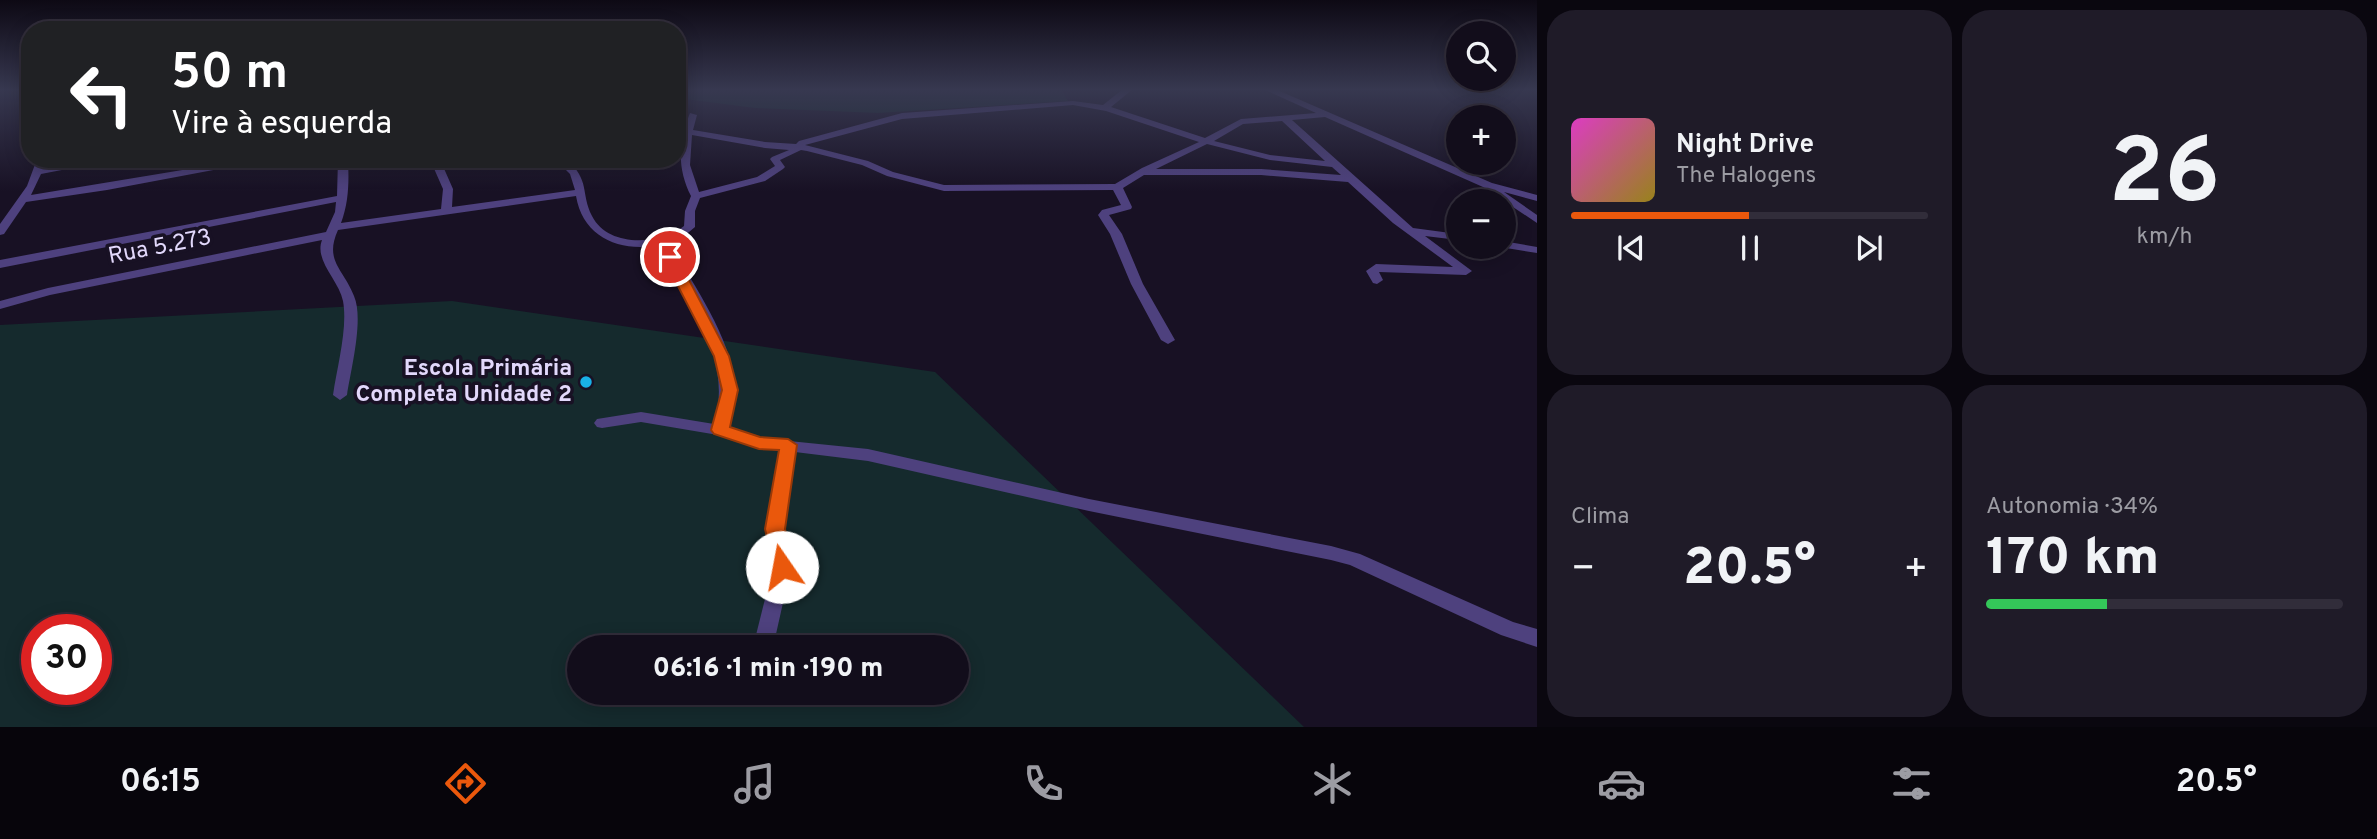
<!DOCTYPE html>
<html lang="pt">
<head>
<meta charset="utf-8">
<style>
  body { margin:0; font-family:Overpass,sans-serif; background:#1f1b28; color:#f1f3f6; height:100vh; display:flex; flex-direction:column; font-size:26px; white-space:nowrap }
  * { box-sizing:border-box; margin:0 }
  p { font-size:23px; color:#9c9ca3 }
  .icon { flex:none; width:38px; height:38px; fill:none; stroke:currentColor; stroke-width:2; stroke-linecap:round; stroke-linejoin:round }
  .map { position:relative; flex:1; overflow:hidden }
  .drawer { display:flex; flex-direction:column; gap:10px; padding:10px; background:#0a070f; width:840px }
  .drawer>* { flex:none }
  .hud { position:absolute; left:21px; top:21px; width:665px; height:147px; border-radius:28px; box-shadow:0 4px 18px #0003,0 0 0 2px #312d3a; background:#202124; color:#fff; overflow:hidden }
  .controls { position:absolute; left:1446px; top:21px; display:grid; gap:14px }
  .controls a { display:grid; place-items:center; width:70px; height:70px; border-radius:50%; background:#120d1b; box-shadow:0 4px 18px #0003,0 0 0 2px #312d3a; font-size:35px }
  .speed { position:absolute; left:21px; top:614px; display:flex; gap:14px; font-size:35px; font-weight:700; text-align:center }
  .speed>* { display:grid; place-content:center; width:91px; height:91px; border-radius:50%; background:#120d1b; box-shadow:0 4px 18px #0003,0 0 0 2px #312d3a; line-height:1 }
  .speed .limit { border:10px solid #d22; background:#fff; color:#111 }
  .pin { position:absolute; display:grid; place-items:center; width:60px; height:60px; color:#fff; margin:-30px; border:4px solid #fff; border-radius:50%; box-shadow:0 2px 7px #0007 }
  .me { position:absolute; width:77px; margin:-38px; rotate:348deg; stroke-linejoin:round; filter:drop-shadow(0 0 5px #0008) }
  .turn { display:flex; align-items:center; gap:24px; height:147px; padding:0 35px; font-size:32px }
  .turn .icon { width:91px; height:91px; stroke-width:2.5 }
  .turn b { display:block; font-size:49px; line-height:60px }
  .big { font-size:52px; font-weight:800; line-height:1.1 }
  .drawer .widget { flex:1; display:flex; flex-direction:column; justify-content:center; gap:10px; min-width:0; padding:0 24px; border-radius:28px; background:#1f1b28 }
  .drawer .dial { align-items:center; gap:0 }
  .dial b { font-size:91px; line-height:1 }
  .song { display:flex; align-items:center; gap:21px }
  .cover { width:84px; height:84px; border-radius:10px; background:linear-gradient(135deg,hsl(310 70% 55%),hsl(50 70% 35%)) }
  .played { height:7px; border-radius:4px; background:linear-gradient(90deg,#ea580c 50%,#312d3a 50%) }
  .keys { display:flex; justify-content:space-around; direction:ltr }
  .heat { display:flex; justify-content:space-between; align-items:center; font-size:38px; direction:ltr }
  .charge { height:10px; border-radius:5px; background:linear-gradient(90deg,#34c759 34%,#312d3a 0) }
  .drawer .tiles { flex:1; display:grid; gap:10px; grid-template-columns:repeat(2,1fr) }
  .trip { position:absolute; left:567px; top:635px; width:402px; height:70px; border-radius:35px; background:#120d1b; box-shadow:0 4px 18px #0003,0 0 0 2px #312d3a; font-weight:800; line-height:70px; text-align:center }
  .tab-bar { display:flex; height:112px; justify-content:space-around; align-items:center; background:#07050b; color:#9c9ca3 }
  .tab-bar .icon { width:49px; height:49px }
  .tab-bar .current { color:#ea580c }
  .tab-bar b { font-size:32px; color:#f1f3f6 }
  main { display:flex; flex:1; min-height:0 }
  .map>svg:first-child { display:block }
  .green { fill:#152a2d; fill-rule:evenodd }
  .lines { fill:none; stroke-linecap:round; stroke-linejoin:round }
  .street { fill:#4e417e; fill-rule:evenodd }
  .route { fill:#ea580c; stroke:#983908; stroke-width:2 }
  .poi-dot { fill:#19b0e6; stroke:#181124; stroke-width:2.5 }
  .labels { text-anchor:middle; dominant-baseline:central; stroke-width:7; stroke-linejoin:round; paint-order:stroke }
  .street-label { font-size:23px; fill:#e2d8fb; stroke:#181124 }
  .poi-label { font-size:23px; font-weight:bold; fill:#e2d8fb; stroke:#181124; text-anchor:end }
</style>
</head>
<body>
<main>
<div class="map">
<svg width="1537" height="727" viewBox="0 0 1537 727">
  <rect width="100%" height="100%" fill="#181124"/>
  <g class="green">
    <path d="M677,89H1061L1068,101L878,113L755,108L677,98Z"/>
    <path d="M452,301L935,372L1304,727H0V325ZM37,630H96V690H37ZM579,648H957V693H579Z"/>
  </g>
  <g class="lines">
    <g class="street">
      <path d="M1123,89H1133L1111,107L1205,138L1241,119L1316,113L1263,89H1275L1492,183L1537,195V201L1504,192L1537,215V223L1483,187L1325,117L1292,120L1413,228L1458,234V240L1425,236L1472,271L1466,275L1379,272L1383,280L1377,284L1373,283L1366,271L1376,264L1453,267L1393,223L1348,182L1261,175H1144L1123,188L1132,207L1131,209L1109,215L1122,234L1143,284L1175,340L1168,344L1161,340L1131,284L1110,234L1098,215L1102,210L1121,205L1113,190L944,191L887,176L862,165L807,151L801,150L780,160L785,167L783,169L765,181L700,198L695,211V227L683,237L670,243C695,289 743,352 734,407C733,413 730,421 728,427L760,438L868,449L1089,499L1331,546L1360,554L1513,622L1537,629V647L1501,635L1350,565L1331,560L1089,511L868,461L795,452L784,529L791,567L774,643L772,648H756L754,643L773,567L766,529L779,451L759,448L718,435L641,422L602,428L597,427L594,423L597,419L641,412L714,424C734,359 688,301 660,245C621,253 583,238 576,196L338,230C324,261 343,268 354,296C364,319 351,369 347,395L340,400L333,395C337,367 348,328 343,301C339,280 314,261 322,240L50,295L0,309V301L48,288L326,232L335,212L336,202L0,268V260L337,196L338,159H348C349,181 349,202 341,223L441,209L443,189L432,164L436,159H447L442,164L453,189L452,207L575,190L570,174L555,159H566C591,181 580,192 592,216C608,248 660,245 684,226L685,211L691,196C677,168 678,142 690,113L697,115L693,130L765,142L796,144L799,141L902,113L1073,101L1103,105ZM1073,105L1106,111L1199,142L1142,168L1115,184L944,185L893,172L868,161L805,145L902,119ZM1282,121L1325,161L1270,155L1214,141L1243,124ZM692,135L765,148L789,150L772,157L770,159L775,166L757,177L699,192L690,165ZM1207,144L1270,160L1332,167L1341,175L1261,169H1156Z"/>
      <path d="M37,159H47L44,168L95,159H119L41,174L31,195L249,159H272L107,190L26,202L4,234L0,235V224L27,186Z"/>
      <path d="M1503,241L1537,247V253L1500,247H1503Z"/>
    </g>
  </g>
  <linearGradient id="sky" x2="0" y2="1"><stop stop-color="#0d0914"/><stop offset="0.47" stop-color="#373850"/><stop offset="1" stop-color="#373850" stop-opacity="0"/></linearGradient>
  <rect width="1537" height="191" fill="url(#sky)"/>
  <path class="route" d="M670,253L677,257L729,356L738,390L730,427L760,437L788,439L797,445L785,529L793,567L790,573L782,576L775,573L765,529L779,450L759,449L714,434L711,430L722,390L714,356L663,257Z"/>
  <circle class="poi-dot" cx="586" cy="382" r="7"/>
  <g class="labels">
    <g class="street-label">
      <text transform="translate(160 248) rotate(-11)">Rua 5.273</text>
    </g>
    <g class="poi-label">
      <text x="572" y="369">Escola Primária<tspan x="572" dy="26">Completa Unidade 2</tspan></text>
    </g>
  </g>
</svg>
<div class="controls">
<a><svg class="icon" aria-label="search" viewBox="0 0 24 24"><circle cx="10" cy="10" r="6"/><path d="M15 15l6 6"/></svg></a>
<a>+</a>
<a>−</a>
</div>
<div class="speed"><div class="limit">30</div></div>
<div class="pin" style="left:670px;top:257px;background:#d93025"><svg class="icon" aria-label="arrive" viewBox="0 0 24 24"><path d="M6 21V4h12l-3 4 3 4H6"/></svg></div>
<svg class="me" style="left:782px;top:567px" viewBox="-20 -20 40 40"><circle r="19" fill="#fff"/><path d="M0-13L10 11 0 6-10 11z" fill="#ea580c"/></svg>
<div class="trip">06:16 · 1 min · 190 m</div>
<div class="hud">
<div class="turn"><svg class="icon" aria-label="left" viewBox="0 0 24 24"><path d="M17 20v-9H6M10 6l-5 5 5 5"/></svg><div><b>50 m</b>Vire à esquerda</div></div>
</div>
</div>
<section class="drawer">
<div class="tiles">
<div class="widget">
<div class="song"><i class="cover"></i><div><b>Night Drive</b><p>The Halogens</p></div></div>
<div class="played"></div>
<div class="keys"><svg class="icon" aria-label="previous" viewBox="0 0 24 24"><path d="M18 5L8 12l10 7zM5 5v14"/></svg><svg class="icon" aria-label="pause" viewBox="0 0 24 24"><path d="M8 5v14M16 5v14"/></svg><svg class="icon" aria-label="next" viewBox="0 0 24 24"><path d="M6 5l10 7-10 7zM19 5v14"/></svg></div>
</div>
<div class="widget dial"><b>26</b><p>km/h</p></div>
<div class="widget"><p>Clima</p>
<div class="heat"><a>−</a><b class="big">20.5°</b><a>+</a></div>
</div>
<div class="widget"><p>Autonomia · 34%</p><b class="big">170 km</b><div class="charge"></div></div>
</div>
</section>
</main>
<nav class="tab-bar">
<b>06:15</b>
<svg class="icon current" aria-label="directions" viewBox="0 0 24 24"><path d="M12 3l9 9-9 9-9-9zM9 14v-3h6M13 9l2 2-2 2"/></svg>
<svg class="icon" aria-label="music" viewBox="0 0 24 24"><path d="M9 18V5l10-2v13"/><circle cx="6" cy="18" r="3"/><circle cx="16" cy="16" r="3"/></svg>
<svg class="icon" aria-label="phone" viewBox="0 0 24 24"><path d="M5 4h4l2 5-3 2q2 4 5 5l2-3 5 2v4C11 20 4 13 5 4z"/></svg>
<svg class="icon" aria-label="climate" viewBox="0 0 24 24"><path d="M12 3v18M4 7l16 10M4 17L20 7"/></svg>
<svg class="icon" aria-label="car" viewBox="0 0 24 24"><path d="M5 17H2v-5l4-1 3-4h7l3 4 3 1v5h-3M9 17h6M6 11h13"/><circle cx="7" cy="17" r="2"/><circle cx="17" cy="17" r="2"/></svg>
<svg class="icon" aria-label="filters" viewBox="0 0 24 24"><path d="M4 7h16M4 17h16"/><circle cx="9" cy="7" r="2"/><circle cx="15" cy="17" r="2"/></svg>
<b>20.5°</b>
</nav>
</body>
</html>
